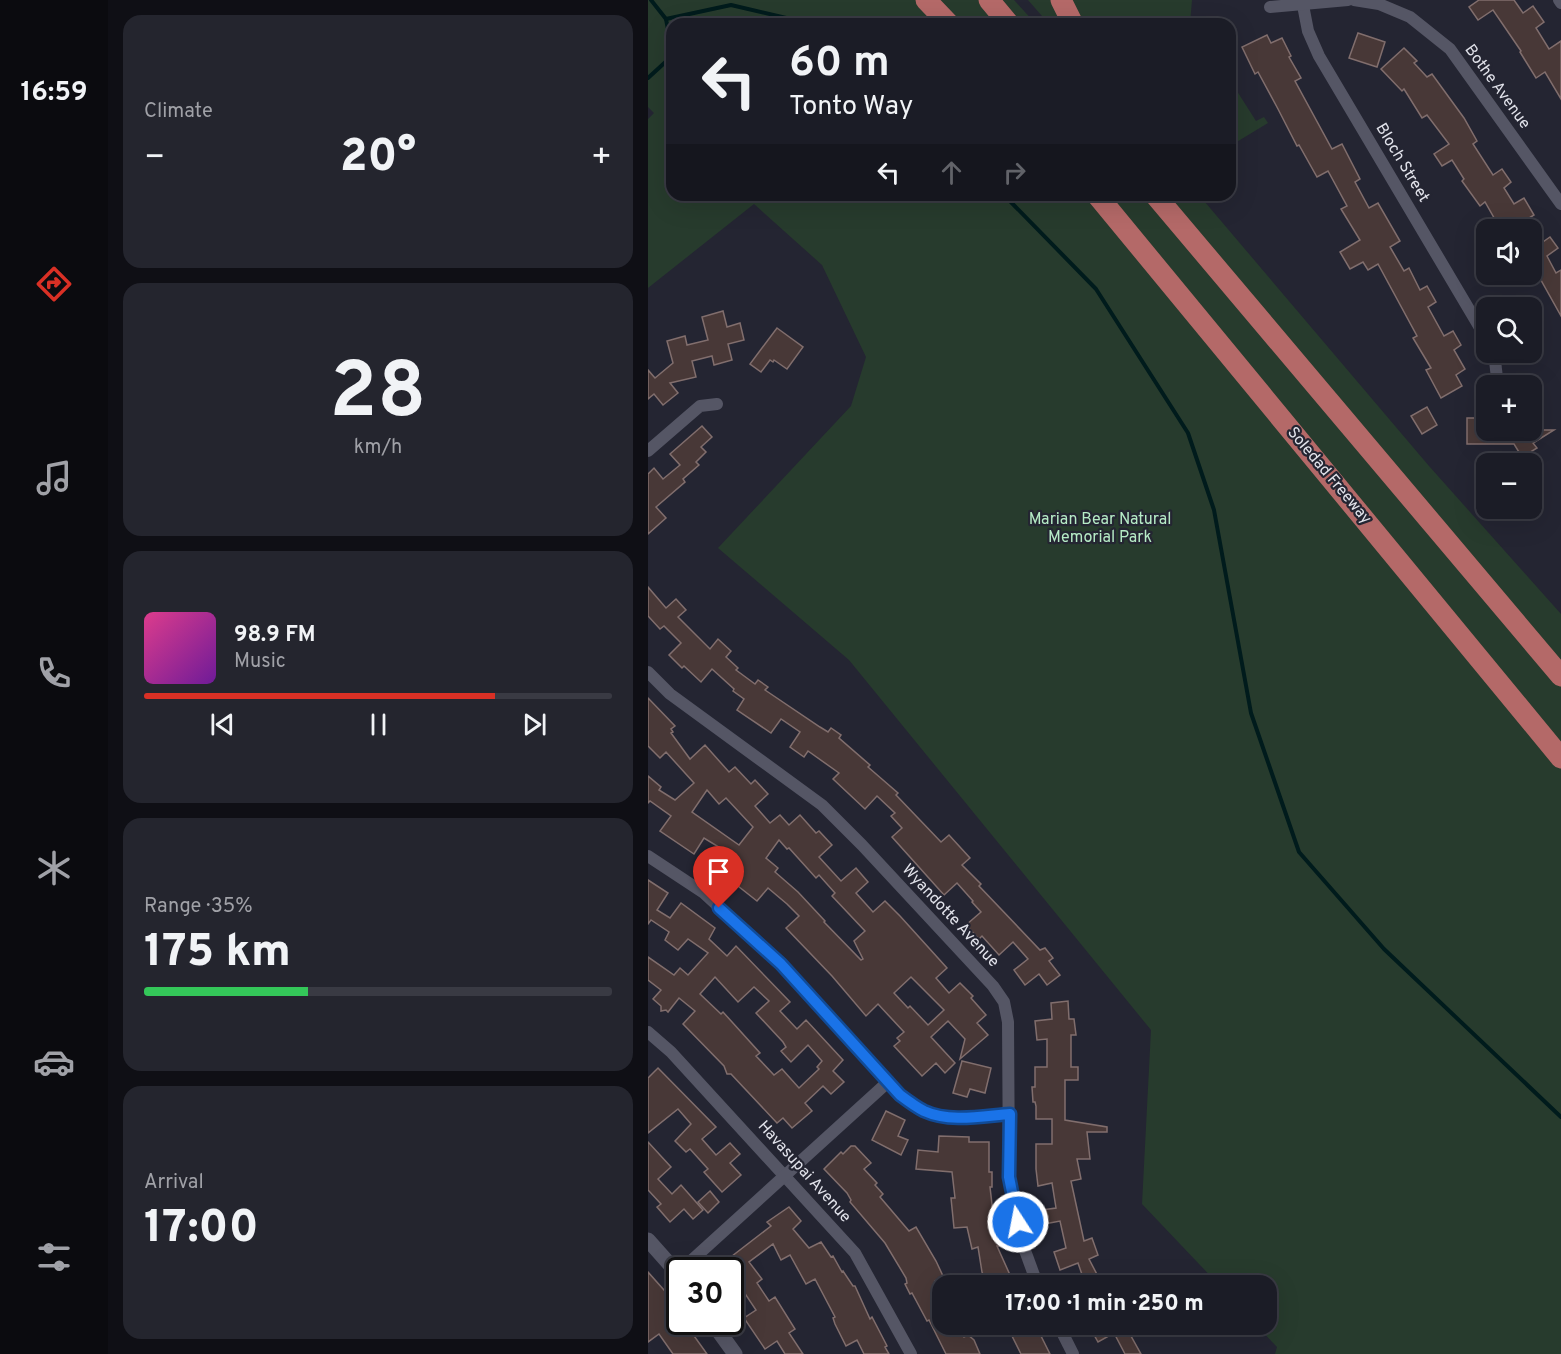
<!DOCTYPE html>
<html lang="en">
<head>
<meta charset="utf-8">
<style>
  body { margin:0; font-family:Overpass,sans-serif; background:#24252e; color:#f1f3f6; height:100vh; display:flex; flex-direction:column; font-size:22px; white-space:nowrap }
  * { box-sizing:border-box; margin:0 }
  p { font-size:20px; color:#a0a1a7 }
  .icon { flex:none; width:33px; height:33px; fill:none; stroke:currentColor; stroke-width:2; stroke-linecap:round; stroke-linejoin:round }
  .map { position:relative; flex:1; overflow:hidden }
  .drawer { display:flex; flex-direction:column; gap:15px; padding:15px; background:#0f0f15; width:540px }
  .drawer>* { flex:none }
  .top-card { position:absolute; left:18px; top:18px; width:570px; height:183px; border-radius:18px; box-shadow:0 6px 24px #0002,0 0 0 2px #393a43; background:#1b1c26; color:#f1f3f6; overflow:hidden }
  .fabs { position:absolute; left:828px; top:219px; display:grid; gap:12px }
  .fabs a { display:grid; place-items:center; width:66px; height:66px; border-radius:12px; background:#1b1c26; box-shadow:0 6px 24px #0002,0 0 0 2px #393a43; font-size:30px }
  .speed { position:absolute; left:18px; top:1257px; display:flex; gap:12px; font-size:30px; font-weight:700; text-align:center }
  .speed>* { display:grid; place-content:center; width:78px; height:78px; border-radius:50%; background:#1b1c26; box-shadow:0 6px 24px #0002,0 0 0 2px #393a43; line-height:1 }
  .speed .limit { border:3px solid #111; border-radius:9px; background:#fff; color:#111 }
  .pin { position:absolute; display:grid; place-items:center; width:51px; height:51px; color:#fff; margin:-62px -26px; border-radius:50% 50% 50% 0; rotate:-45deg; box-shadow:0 0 6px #0007 }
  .pin .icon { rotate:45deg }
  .me { position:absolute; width:66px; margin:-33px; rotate:349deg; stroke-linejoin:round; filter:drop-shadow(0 0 4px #0008) }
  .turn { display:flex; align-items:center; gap:21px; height:126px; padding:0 24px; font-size:27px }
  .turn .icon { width:78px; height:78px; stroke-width:2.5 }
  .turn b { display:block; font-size:42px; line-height:51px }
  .lanes { display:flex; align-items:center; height:57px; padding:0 24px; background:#0003; justify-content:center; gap:30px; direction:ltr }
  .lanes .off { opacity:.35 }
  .big { font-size:45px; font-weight:800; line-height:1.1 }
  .drawer .card { flex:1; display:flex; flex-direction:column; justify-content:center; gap:9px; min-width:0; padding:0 21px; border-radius:18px; background:#24252e }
  .drawer .dial { align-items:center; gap:0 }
  .dial b { font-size:78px; line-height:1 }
  .song { display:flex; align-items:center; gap:18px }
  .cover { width:72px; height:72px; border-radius:9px; background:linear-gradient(135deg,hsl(330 70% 55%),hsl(280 70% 35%)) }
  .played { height:6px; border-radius:3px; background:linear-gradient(90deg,#d93025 75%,#393a43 75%) }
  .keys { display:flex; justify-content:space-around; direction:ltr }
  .heat { display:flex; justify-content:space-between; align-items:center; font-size:33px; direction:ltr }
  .charge { height:9px; border-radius:4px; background:linear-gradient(90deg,#34c759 35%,#393a43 0) }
  .trip { position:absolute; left:284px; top:1275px; width:345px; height:60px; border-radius:18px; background:#1b1c26; box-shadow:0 6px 24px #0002,0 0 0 2px #393a43; font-weight:800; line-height:60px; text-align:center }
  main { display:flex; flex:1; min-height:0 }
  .tabs { display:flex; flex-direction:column; width:108px; justify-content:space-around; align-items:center; background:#0b0b0f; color:#a0a1a7 }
  .tabs .icon { width:42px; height:42px }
  .tabs .active { color:#d93025 }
  .tabs b { font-size:27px; color:#f1f3f6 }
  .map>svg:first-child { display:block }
  .green { fill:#273b2d }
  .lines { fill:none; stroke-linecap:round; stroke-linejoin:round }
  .stream { stroke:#001b1c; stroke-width:4 }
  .building { fill:#483837; stroke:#816e6d; stroke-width:1.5; fill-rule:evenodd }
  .minor { stroke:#555665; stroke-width:12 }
  .tertiary { stroke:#555665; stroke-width:15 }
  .motorway { stroke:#b46968; stroke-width:21 }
  .route-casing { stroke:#114b97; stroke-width:15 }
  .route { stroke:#1a73e8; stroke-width:10 }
  .labels { text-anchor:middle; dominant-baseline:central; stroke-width:4.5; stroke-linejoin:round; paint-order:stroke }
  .street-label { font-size:16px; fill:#e2e3eb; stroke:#242532 }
  .park-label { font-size:16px; fill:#b6ebc6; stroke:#242532 }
</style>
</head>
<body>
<main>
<nav class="tabs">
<b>16:59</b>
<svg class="icon active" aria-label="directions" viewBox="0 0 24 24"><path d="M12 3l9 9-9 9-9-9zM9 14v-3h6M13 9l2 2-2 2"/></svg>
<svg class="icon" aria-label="music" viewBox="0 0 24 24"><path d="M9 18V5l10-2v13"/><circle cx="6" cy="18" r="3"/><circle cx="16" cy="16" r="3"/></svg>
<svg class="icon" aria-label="phone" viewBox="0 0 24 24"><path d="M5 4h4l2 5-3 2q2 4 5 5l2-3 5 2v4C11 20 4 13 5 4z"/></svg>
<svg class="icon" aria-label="climate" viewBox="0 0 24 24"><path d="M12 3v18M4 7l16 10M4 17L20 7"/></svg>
<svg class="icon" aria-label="car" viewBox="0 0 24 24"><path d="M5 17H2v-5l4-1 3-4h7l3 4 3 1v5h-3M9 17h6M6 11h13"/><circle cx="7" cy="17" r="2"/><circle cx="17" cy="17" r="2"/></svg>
<svg class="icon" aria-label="filters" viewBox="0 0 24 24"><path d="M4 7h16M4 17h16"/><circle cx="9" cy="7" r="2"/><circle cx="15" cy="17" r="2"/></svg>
</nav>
<section class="drawer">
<div class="card"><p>Climate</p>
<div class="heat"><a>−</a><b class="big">20°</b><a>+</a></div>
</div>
<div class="card dial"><b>28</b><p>km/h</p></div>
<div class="card">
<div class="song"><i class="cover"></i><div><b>98.9 FM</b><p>Music</p></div></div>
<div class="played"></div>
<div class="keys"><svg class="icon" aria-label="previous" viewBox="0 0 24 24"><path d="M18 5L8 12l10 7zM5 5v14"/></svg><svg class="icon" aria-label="pause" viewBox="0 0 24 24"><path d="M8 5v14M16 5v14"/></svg><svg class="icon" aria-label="next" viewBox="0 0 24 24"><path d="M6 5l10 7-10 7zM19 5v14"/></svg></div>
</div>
<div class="card"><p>Range · 35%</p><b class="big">175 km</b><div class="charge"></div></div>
<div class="card"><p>Arrival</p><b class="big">17:00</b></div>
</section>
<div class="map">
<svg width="913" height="1354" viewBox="0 0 913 1354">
  <rect width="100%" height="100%" fill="#242532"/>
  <g class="green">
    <path d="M0,0H366L388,24H24V195H551L781,466L913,614V1354H627L629,1347L608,1325L618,1324V1286L571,1285L494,1204L503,1030L201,660L70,548L203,406L218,357L174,265L106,204L0,288V119L6,113L0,107Z"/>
    <path d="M380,0H544L542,24H401Z"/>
    <path d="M587,88L608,121L616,117L620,123L582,146V91Z"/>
  </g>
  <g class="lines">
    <g class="stream">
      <path d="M3,0L18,19L24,51"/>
      <path d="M18,19L83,5L164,24"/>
      <path d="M0,78L24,56"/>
      <path d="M356,195L448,289L540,433L566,510L603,713L651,852L736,949L913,1117"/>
    </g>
  </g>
  <g class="building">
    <path d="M831,0H866L875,13L885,6L896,22L888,28L901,49L913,41V99L897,72L888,78L872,52L873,51L845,10L830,20L821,7Z"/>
    <path d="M710,33L737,42L729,67L701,58Z"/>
    <path d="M619,35L623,43L634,38L643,56L641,57L653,78L647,81L684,149L694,144L712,179L707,182L721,208L730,203L752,241L742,247L756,271L761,268L772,290L779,286L788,302L780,307L796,336L805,331L813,345L806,350L817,369L808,375L814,386L793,398L778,370L783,368L765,338L769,336L730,264L720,270L715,262L702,269L692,252L712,240L693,209L699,206L680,171L669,177L651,145L649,146L630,109L610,72L607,74L594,47Z"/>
    <path d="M756,48L769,61L766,63L779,77L784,74L816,118L829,141L825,144L845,175L854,169L863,182L856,188L866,204L876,198L886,215L862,230H853L837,202L832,206L814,181L816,179L804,160L794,166L786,154L801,144L779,115L774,118L756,89L754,91L733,69Z"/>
    <path d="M884,231L892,244L902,237L910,248L899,256L908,273L913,270V316L884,264Z"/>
    <path d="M75,311L79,327L92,323L96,340L80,344L84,360L66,365L64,356L44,361L48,377L22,383L30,393L15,405L6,394L0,399V370L7,378L25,363L19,341L37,336L39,345L60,340L54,317Z"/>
    <path d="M129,328L155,347L139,369L126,360L125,362L122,360L113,372L102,364Z"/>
    <path d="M779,407L789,425L774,434L763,416Z"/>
    <path d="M884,415L893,430H906L885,443L889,448L874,457L866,444H819V418H838V430H884Z"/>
    <path d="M54,426L64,437L53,447L58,452L48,462L51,465L35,479L37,482L8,507L18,518L0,534V474L6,468L15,479L32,465L22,454Z"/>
    <path d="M0,587L18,608L28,599L38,610L30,617L62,649L70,639L83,651L78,657L90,668L88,670L107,684L110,680L120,687L117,690L172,727L180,732L183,728L193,735L191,738L222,765L220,767L250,793L248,795L293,842L301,835L322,858L314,865L333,884L331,886L392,950L397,948L405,958L401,961L412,975L399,985L391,974L377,985L366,970L380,959L365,942L351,955L334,936L331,939L318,925L333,912L324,902L325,901L309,883L296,895L244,837L254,828L243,816L247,813L229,796L217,809L185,779L191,773L160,751L156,757L142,747L152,732L133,719L123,733L89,710L96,699L85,691L86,689L64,669L53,682L36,666L34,668L21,655L33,643L16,626L12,629L0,616Z"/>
    <path d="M0,698L27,726L23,729L25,732L23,733L42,759L57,745L81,772L87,767L103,784L107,780L120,794L107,806L122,823L132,815L141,825L152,815L168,833L171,831L184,845L171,857L193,881L208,868L220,882L208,893L225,912L237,901L252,916L299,968L288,978L301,993L312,983L325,996L323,998L338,1015L329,1023L340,1035L312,1059L317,1039L300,1021L283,1037L307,1063L297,1073L288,1063L274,1076L246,1046L252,1041L249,1038L256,1032L230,1004L218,1016L184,976L138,928L151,916L139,904L120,888L109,901L62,864L74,849L56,838L46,854L12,831L23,816L2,801L0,803V776L13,787L11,790L27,800L46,783L18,752L12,758L0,746ZM59,790L71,804L78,798L105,827L91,845L44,812ZM131,840L139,849L141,848L168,878L171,875L187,893L184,896L217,931L206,941L215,959L213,960L176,922L177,921L150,892L127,872L130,868L118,858ZM263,977L296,1010L280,1025L262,1006L260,1008L246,993Z"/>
    <path d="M0,880L20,893L9,910L22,918L33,903L67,928L61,939L79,956L88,946L142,1002L132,1011L149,1029L158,1020L195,1060L185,1071L196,1082L183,1094L175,1086L157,1103L164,1111L144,1128L135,1118L129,1123L83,1074H79L76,1066L35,1024L47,1011L31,998L20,1012L18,1010L13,1011V1006L5,999L13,990L0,980V957L26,975L32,968L40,975L60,953L40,939L30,950L17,940L21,932L3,920L0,924ZM67,977L90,1002L106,987L121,1001L108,1013L135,1042L138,1047L133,1051L143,1062L160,1045L174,1061L169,1067L171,1069L151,1088L134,1069L126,1075L108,1056L112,1053L75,1012L73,1014L52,994Z"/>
    <path d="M420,1001L421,1019H426L428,1035H423V1067H430V1080H417V1120L459,1127V1132H439L442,1159H429L433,1179L423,1181L436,1241L444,1238L450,1255L441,1259L455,1286H438L430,1263L412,1270L406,1252L418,1248L412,1221L396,1224L394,1210L408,1208L404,1183L390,1186L388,1169V1144H404V1119H388V1106L387,1102H385L384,1087H387V1067H399V1039L389,1040L387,1021L404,1019L403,1003Z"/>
    <path d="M314,1061L343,1068L337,1093L322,1089L319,1097L305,1093Z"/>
    <path d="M10,1068L68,1127L54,1139L68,1155L82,1143L92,1154L82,1163L93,1175L74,1192L56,1172L60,1169L42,1149L38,1152L27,1141L43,1124L30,1109L0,1133V1078Z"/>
    <path d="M238,1111L257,1120L250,1136L260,1140L253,1155L224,1140Z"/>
    <path d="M291,1136L321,1137V1142H341V1172H344V1187H342L347,1230L352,1246H349L367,1286H340L334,1272L330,1247L324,1249L319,1227L306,1228L303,1198H307L304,1172L268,1169L270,1150L290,1152Z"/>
    <path d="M0,1142L23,1167L10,1179L24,1194L33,1185L55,1210L45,1219L36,1209L22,1222L9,1207L13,1204L0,1190Z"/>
    <path d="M203,1146H207L223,1163L216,1169L229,1183L227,1185L235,1194L232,1197L261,1231L268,1227L288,1261L295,1276L287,1281L294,1295V1331L310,1324L316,1337L320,1335L326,1340L332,1354H298L281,1320L279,1321L264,1293L262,1294L257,1284L259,1283L258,1278L237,1243L202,1202L203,1200L199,1193L176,1169L193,1152L195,1154Z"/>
    <path d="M62,1191L71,1202L60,1213L50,1202Z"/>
    <path d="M141,1207L153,1221L145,1229L161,1248L173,1242L183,1257L185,1256L194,1272L195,1271L205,1286H207L222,1319L224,1317L237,1342L239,1346L237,1347L241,1354H216L209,1340L198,1346L187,1324L185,1318L187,1317L167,1279L158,1284L142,1255L133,1260L125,1244L101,1262L114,1279L109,1283L121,1301L127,1297L147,1329L141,1333L155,1354H137L129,1341L117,1349L96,1318L108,1310L96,1292L82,1302V1270H66L123,1226L119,1222Z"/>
    <path d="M0,1272L32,1308V1322H40L46,1331L44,1333L59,1354H25L11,1334L0,1342Z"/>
    <path d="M380,1324H387L402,1354H373L363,1334Z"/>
    <path d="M440,1324H483L478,1327L493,1354H477L466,1333L450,1342Z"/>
  </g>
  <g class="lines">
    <g class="minor">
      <path d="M654,0L660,31L671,56L838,338"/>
      <path d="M706,0L731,4L762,17L802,49L913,204"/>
      <path d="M911,0L913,3"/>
      <path d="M622,7L700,0"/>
      <path d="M846,352L849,378"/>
      <path d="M0,451L52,406L69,404"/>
      <path d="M0,672L22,694L174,805L214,845L345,986L356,1002L360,1022L361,1177L375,1245L390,1286"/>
      <path d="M0,856L56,893L133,964L253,1095C260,1101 268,1107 277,1111C302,1123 335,1116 362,1114"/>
      <path d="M0,1032L23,1052L207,1253L263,1354"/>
      <path d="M33,1270L241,1081"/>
      <path d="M410,1324L425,1354"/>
    </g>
    <g class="tertiary">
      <path d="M0,1240L32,1276"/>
      <path d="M64,1322L87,1354"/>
    </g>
    <g class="motorway">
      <path d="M278,0L301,24"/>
      <path d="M341,0L361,24"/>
      <path d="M413,0L425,24"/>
      <path d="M449,195L913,758"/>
      <path d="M507,195L913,676"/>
    </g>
  </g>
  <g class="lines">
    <defs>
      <path id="route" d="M71,908L133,964L252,1095C260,1101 268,1107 276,1111C302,1123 335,1116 362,1114L361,1177L370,1222"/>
    </defs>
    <use href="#route" class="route-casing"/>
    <use href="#route" class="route"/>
  </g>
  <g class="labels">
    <g class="street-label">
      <text transform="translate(849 87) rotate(54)">Bothe Avenue</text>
      <text transform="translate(754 163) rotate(59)">Bloch Street</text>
      <text transform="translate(681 476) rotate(50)">Soledad Freeway</text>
      <text transform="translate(302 916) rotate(47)">Wyandotte Avenue</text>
      <text transform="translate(156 1172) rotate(48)">Havasupai Avenue</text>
    </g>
    <g class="park-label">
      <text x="452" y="520">Marian Bear Natural<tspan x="452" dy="18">Memorial Park</tspan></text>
    </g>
  </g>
</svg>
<div class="fabs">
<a><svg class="icon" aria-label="sound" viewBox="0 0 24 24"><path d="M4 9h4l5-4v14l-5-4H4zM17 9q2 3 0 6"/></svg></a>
<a><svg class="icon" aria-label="search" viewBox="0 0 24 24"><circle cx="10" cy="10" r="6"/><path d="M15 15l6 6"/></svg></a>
<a>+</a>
<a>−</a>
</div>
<div class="speed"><div class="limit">30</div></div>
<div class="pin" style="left:71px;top:908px;background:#d93025"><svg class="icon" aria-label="arrive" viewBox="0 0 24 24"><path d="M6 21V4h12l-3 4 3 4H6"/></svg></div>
<svg class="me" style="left:370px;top:1222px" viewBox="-20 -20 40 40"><circle r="17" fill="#1a73e8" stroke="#fff" stroke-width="3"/><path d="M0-11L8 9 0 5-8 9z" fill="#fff"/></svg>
<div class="trip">17:00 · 1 min · 250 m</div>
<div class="top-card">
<div class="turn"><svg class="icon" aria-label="left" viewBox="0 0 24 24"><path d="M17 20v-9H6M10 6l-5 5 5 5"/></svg><div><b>60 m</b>Tonto Way</div></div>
<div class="lanes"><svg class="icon" aria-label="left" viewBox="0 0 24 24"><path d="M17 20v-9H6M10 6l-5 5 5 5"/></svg><svg class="icon off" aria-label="ahead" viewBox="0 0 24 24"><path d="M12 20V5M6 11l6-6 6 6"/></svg><svg class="icon off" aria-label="right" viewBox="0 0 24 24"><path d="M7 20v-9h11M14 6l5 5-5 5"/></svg></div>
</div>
</div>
</main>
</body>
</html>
